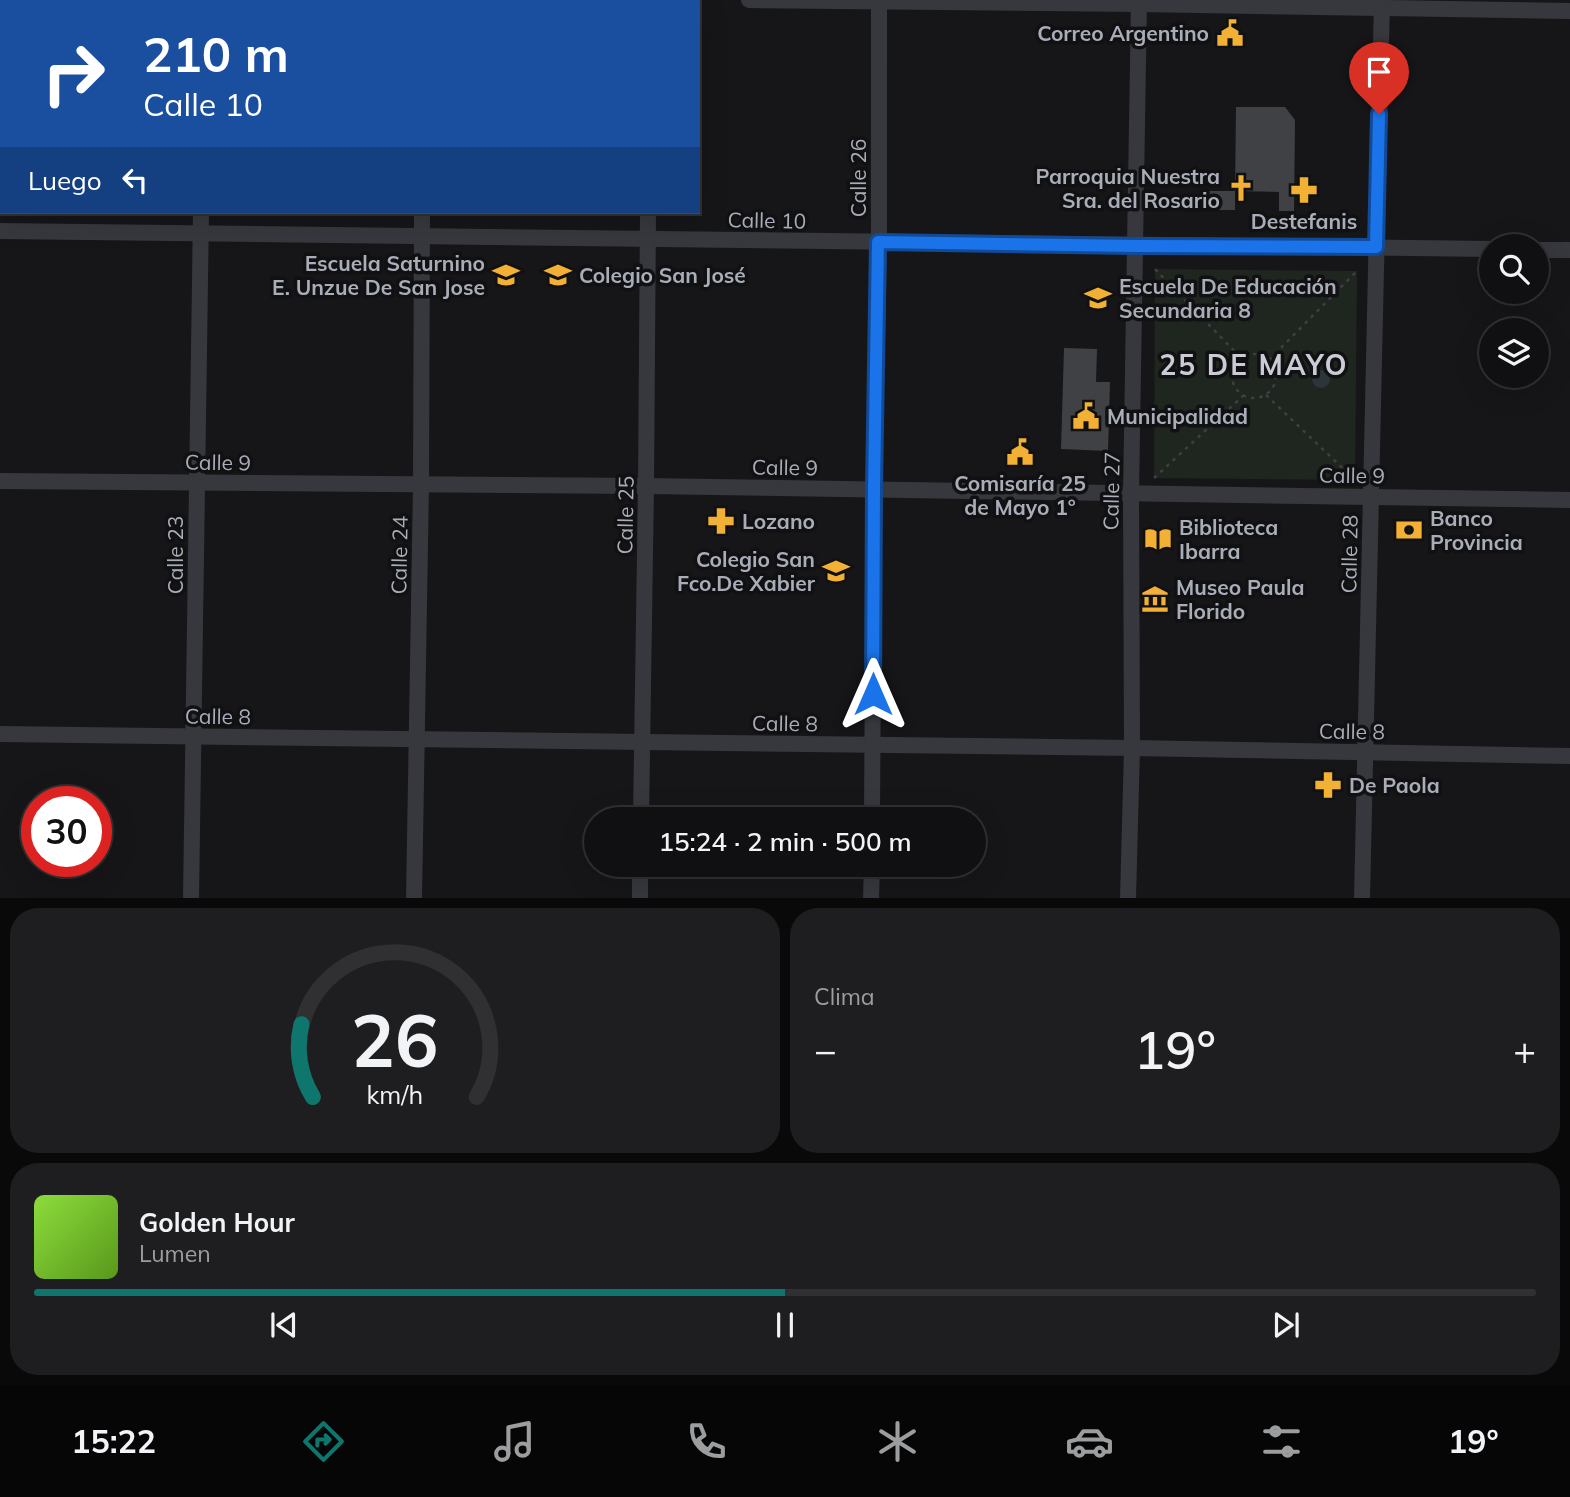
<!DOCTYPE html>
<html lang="es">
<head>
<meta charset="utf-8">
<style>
  body { margin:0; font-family:Mulish,sans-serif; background:#1e1e20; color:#f1f3f6; height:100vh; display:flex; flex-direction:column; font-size:26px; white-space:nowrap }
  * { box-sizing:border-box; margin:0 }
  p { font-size:23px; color:#9c9d9f }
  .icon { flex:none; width:38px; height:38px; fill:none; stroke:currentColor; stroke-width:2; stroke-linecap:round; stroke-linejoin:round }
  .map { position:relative; height:898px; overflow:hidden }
  .panel { display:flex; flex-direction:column; gap:10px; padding:10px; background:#09090a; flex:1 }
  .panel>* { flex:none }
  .banner { position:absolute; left:0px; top:0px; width:700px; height:214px; box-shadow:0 7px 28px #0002,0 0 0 2px #303032; background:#1a4fa0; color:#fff; overflow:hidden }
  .fabs { position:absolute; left:1479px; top:234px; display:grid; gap:14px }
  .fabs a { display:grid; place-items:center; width:70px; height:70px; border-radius:50%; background:#101012; box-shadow:0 7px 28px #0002,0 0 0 2px #303032; font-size:35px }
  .speed { position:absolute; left:21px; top:786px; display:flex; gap:14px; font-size:35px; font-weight:700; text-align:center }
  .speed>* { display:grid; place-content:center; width:91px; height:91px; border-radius:50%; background:#101012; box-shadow:0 7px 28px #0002,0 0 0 2px #303032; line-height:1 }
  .speed .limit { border:10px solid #d22; background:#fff; color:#111 }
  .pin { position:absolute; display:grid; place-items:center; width:60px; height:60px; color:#fff; margin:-72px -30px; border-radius:50% 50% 50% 0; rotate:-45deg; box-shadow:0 0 7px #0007 }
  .pin .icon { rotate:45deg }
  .me { position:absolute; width:77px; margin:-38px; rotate:0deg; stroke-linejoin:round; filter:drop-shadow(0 0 5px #0008) }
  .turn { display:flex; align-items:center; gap:24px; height:147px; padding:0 28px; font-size:32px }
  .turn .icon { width:91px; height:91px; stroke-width:2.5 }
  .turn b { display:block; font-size:49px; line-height:60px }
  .then { display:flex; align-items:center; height:66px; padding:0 28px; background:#0003; gap:14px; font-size:26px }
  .big { font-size:52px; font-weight:600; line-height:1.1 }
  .panel .widget { flex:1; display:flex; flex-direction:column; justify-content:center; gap:10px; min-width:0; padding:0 24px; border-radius:28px; background:#1e1e20 }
  .panel .dial { align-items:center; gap:0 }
  .dial svg { height:182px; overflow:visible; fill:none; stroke:#303032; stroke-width:7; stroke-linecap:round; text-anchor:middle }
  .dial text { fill:#f1f3f6; stroke:none }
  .song { display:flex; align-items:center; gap:21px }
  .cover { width:84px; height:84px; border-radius:10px; background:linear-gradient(135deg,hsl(90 70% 55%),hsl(90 70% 35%)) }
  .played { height:7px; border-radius:4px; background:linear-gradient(90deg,#0f766e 50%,#303032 50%) }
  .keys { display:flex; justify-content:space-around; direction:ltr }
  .heat { display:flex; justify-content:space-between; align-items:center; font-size:38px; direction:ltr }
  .panel .tiles { flex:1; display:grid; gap:10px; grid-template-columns:1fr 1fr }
  .widget:last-child { grid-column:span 2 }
  .trip { position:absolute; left:584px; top:807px; width:402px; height:70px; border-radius:35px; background:#101012; box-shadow:0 7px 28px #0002,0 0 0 2px #303032; font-weight:600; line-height:70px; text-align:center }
  .menu { display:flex; height:112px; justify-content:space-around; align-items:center; background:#060607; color:#9c9d9f }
  .menu .icon { width:49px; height:49px }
  .menu .on { color:#0f766e }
  .menu b { font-size:32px; color:#f1f3f6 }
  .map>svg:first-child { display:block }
  .green { fill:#1e261f }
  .water { fill:#2c353c }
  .building { fill:#404145 }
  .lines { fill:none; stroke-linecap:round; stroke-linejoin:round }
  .path { stroke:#3d3f44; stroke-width:2.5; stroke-dasharray:3.5 5; stroke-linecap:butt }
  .minor { stroke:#37383d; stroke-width:16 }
  .route-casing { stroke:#114b97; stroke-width:18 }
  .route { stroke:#1a73e8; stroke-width:12 }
  .labels { text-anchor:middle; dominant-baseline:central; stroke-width:7; stroke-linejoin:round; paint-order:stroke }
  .poi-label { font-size:21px; font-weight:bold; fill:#a8adb8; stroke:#111113; text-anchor:start }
  .street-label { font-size:21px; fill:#a8adb8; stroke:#111113 }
  .district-label { font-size:28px; font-weight:bold; letter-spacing:2px; fill:#c9ccd4; stroke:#111113 }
</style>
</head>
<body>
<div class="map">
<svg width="1570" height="899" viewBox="0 0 1570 899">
  <rect width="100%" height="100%" fill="#161618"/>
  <path class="green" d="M1155,269L1357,271L1355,480L1154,478Z"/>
  <circle class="water" cx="1321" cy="379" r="9"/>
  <g class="building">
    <path d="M1236,107H1285L1295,120L1294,211H1279V192L1235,191V210H1200V191H1235Z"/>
    <path d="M1064,348L1097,349L1096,382H1110L1108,451L1061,449Z"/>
  </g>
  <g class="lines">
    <g class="path">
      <path d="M1155,269L1241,358"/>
      <circle cx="1254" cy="376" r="22"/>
      <path d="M1269,360L1357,271"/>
      <path d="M1266,395L1355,480"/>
      <path d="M1154,478L1244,395"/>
    </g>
    <g class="minor">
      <path d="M749,0L1139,4L1570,11"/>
      <path d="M204,2V0"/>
      <path d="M425,2V0"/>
      <path d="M651,2V0"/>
      <path d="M0,231L1491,249"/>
      <path d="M1536,250H1570"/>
      <path d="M0,481L646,486L1570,500"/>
      <path d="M0,734L1132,748L1570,756"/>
      <path d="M641,819L646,486L648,212"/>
      <path d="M872,819L874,489L879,242V0"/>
      <path d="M191,899L201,212"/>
      <path d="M414,899L421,485L422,212"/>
      <path d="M640,899V864"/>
      <path d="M871,899L872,864"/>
      <path d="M1128,899L1132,748L1131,494L1139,0"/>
      <path d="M1362,899L1382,0"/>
    </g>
  </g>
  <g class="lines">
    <defs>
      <path id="route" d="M873,694L874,489L878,242L1136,246L1376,247L1379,114"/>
    </defs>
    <use href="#route" class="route-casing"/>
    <use href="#route" class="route"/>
  </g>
  <defs>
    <symbol id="civic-bare" viewBox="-9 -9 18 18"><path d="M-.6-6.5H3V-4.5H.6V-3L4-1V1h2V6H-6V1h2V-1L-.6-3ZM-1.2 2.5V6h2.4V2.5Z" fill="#f2b134" stroke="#111113" stroke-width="2.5" paint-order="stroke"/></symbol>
    <symbol id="church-bare" viewBox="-9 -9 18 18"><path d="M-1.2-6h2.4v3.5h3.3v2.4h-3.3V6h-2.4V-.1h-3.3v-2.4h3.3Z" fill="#f2b134" stroke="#111113" stroke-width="2.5" paint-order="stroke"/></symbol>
    <symbol id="pharmacy-bare" viewBox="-9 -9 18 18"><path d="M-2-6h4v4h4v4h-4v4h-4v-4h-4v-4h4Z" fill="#f2b134" stroke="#111113" stroke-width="2.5" paint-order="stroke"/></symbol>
    <symbol id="school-bare" viewBox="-9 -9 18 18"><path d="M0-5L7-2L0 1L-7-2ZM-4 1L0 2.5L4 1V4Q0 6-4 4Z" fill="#f2b134" stroke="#111113" stroke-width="2.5" paint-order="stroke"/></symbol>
    <symbol id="bank-bare" viewBox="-9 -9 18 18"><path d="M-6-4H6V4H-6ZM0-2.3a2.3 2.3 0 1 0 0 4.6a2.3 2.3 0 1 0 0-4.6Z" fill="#f2b134" stroke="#111113" stroke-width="2.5" paint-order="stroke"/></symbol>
    <symbol id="library-bare" viewBox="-9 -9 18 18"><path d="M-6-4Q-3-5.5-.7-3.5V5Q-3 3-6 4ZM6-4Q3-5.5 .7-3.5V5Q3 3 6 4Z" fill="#f2b134" stroke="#111113" stroke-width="2.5" paint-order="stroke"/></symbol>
    <symbol id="museum-bare" viewBox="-9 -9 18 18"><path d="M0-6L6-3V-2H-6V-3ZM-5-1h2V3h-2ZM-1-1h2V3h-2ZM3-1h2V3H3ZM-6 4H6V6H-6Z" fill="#f2b134" stroke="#111113" stroke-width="2.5" paint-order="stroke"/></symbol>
  </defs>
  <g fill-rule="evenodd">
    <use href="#civic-bare" x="1211" y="14" width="38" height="38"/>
    <use href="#church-bare" x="1222" y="169" width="38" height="38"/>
    <use href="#pharmacy-bare" x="1285" y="171" width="38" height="38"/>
    <use href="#school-bare" x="487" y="256" width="38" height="38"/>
    <use href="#school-bare" x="539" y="256" width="38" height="38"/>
    <use href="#school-bare" x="1079" y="279" width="38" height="38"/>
    <use href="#civic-bare" x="1067" y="397" width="38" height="38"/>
    <use href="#civic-bare" x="1001" y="433" width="38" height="38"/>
    <use href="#pharmacy-bare" x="702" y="502" width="38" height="38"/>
    <use href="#bank-bare" x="1390" y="511" width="38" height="38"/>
    <use href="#library-bare" x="1139" y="520" width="38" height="38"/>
    <use href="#school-bare" x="817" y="552" width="38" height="38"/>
    <use href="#museum-bare" x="1136" y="580" width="38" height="38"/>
    <use href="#pharmacy-bare" x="1309" y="766" width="38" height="38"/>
  </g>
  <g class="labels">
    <g class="poi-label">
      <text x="1209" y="33" text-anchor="end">Correo Argentino</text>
      <text x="1220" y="176" text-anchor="end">Parroquia Nuestra<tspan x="1220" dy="24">Sra. del Rosario</tspan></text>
      <text x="1304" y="221" text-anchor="middle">Destefanis</text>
      <text x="485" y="263" text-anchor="end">Escuela Saturnino<tspan x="485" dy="24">E. Unzue De San Jose</tspan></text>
      <text x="579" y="275">Colegio San José</text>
      <text x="1119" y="286">Escuela De Educación<tspan x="1119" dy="24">Secundaria 8</tspan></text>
      <text x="1107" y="416">Municipalidad</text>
      <text x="1020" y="483" text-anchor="middle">Comisaría 25<tspan x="1020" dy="24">de Mayo 1°</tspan></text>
      <text x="1430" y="518">Banco<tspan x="1430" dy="24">Provincia</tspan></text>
      <text x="742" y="521">Lozano</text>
      <text x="1179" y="527">Biblioteca<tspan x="1179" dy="24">Ibarra</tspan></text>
      <text x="815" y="559" text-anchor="end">Colegio San<tspan x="815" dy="24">Fco.De Xabier</tspan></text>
      <text x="1176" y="587">Museo Paula<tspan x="1176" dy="24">Florido</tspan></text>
      <text x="1349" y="785">De Paola</text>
    </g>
    <g class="street-label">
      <text transform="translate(858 178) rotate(-90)">Calle 26</text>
      <text transform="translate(767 220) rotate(1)">Calle 10</text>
      <text transform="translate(218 462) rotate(1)">Calle 9</text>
      <text transform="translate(785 467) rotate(1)">Calle 9</text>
      <text transform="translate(1352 475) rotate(1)">Calle 9</text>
      <text transform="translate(1111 491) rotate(-89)">Calle 27</text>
      <text transform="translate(625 515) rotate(-89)">Calle 25</text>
      <text transform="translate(1349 554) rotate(-89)">Calle 28</text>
      <text transform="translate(175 555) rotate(-90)">Calle 23</text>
      <text transform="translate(399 555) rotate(-89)">Calle 24</text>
      <text transform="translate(218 716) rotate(1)">Calle 8</text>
      <text transform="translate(785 723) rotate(1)">Calle 8</text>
      <text transform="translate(1352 731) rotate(1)">Calle 8</text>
    </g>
    <g class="district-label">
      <text x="1254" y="364">25 DE MAYO</text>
    </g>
  </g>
</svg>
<div class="fabs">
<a><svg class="icon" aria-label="search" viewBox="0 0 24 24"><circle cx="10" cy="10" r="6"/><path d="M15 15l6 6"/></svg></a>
<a><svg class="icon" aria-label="layers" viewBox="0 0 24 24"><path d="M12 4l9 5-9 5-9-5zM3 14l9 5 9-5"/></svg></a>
</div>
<div class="speed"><div class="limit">30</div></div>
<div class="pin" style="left:1379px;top:114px;background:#d93025"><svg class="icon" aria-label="arrive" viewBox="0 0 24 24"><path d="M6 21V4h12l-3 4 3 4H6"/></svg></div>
<svg class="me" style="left:873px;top:694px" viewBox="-20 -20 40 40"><path d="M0-17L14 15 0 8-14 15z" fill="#1a73e8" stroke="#fff" stroke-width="4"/></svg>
<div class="trip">15:24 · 2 min · 500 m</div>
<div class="banner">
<div class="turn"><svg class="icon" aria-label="right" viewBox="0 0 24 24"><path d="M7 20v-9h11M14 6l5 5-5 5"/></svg><div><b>210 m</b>Calle 10</div></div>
<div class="then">Luego<svg class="icon" aria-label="left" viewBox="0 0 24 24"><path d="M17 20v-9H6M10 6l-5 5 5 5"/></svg></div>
</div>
</div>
<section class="panel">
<div class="tiles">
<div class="widget dial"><svg viewBox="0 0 100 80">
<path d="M14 69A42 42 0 1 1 86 69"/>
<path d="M14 69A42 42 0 0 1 9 37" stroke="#0f766e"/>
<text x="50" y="56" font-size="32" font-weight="700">26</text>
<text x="50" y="72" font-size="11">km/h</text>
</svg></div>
<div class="widget"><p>Clima</p>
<div class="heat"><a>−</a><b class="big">19°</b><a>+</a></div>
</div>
<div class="widget">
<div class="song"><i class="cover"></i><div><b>Golden Hour</b><p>Lumen</p></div></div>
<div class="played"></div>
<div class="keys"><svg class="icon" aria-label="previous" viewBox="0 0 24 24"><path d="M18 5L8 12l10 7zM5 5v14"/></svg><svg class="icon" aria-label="pause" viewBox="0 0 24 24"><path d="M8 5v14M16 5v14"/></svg><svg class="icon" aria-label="next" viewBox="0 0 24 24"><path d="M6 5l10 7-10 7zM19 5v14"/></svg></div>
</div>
</div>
</section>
<nav class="menu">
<b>15:22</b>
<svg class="icon on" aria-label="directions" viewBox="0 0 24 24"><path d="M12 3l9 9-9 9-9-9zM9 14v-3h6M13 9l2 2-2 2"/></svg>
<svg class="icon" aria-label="music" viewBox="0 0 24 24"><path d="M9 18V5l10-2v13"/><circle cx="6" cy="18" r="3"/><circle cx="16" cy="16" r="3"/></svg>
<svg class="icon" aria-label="phone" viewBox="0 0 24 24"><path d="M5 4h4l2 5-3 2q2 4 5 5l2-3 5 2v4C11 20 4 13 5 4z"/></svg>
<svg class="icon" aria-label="climate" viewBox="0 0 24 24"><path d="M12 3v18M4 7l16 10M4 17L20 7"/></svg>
<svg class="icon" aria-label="car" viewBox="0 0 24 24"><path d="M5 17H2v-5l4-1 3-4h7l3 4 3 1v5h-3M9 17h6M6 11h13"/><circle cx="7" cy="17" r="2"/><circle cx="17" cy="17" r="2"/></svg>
<svg class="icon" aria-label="filters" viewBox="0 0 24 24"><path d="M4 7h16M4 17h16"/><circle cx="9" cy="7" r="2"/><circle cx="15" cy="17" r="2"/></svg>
<b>19°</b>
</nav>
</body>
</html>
